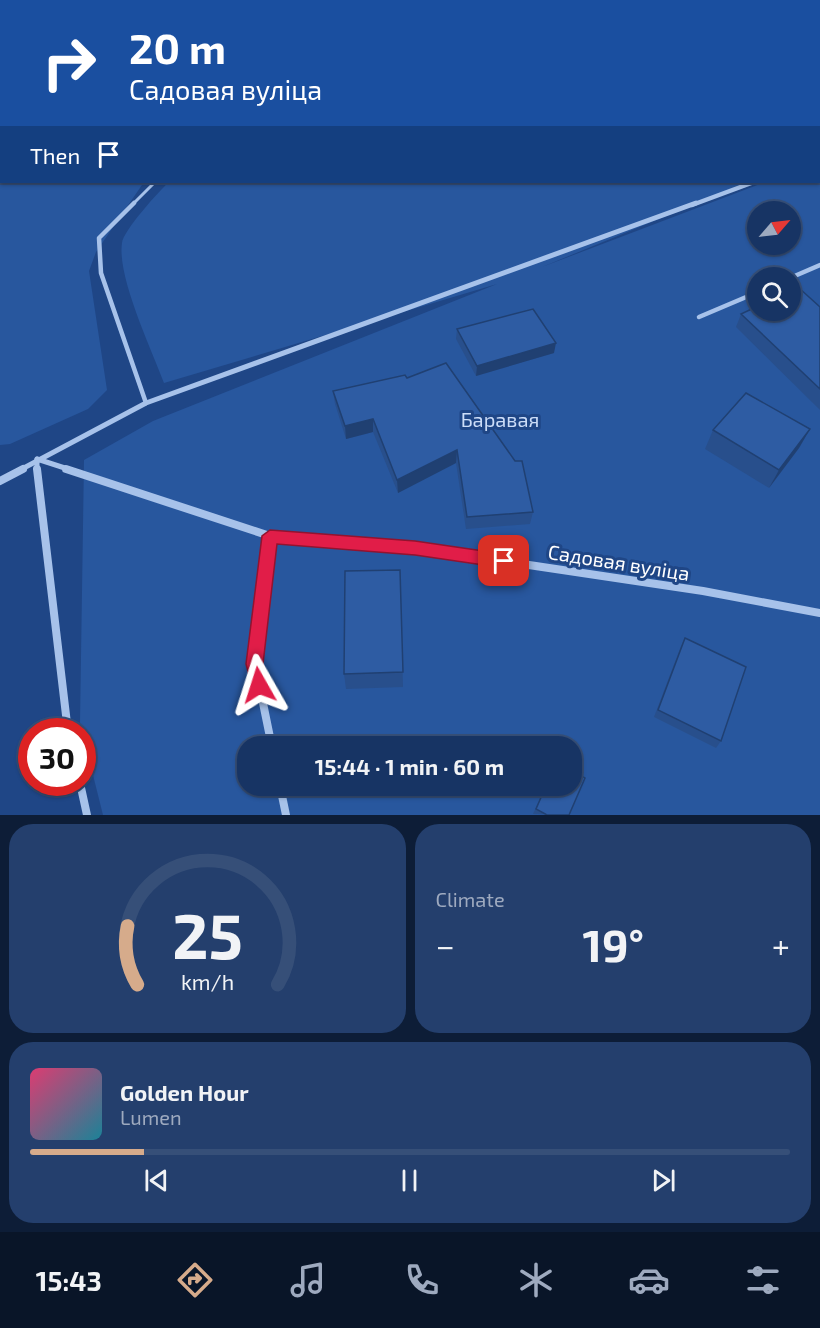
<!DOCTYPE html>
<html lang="en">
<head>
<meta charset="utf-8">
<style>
  body { margin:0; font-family:"Exo 2",sans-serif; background:#243f6d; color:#f1f3f6; height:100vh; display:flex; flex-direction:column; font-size:22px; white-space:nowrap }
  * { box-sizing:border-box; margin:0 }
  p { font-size:20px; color:#9eaabf }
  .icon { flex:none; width:33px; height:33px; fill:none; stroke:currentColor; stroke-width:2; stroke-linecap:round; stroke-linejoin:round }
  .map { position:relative; height:815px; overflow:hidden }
  .panel { display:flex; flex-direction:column; gap:9px; padding:9px; background:#0d1d37; flex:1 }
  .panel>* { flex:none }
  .banner { position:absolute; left:0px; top:0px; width:820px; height:183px; box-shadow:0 2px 4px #0004,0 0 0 2px #364f78; background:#1a4fa0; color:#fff; overflow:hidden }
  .needle { width:39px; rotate:62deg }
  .buttons { position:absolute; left:747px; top:201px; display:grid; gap:12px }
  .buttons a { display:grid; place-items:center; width:54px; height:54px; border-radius:50%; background:#173464; box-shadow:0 2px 4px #0004,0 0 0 2px #364f78; font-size:30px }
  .speed { position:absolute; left:18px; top:718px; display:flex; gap:12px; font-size:30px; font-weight:700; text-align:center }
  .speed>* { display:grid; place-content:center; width:78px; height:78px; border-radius:50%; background:#173464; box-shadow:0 2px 4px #0004,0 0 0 2px #364f78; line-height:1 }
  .speed .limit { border:9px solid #d22; background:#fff; color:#111 }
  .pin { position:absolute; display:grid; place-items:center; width:51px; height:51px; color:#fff; margin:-26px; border-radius:12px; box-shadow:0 3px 9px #0006 }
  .me { position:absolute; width:66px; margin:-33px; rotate:354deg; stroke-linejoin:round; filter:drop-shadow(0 0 4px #0008) }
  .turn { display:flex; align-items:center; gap:21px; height:126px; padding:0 30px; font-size:27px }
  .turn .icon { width:78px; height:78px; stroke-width:2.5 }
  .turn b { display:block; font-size:42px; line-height:51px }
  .then { display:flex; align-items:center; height:57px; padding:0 30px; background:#0003; gap:12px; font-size:22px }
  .big { font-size:45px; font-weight:700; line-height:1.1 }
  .panel .widget { flex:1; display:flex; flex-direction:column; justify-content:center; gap:9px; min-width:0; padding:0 21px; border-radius:24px; background:#243f6d }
  .panel .dial { align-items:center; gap:0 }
  .dial svg { height:156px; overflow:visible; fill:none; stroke:#364f78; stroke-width:7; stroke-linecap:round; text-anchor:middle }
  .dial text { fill:#f1f3f6; stroke:none }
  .song { display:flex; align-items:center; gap:18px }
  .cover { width:72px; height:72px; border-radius:9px; background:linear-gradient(135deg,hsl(340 70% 55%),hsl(190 70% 35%)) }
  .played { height:6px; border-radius:3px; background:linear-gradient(90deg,#d6ab8b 15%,#364f78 15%) }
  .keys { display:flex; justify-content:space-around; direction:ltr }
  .heat { display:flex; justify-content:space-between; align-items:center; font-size:33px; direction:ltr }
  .panel .tiles { flex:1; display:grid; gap:9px; grid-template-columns:1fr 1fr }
  .widget:last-child { grid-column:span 2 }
  .trip { position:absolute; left:237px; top:736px; width:345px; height:60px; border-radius:24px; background:#173464; box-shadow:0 2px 4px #0004,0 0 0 2px #364f78; font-weight:700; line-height:60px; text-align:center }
  .tabs { display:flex; height:96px; justify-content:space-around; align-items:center; background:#091528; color:#9eaabf }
  .tabs .icon { width:42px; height:42px }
  .tabs .on { color:#d6ab8b }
  .tabs b { font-size:27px; color:#f1f3f6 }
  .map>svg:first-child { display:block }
  .green { fill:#28579e; fill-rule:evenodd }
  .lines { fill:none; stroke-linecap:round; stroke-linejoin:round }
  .service-far1 { stroke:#a7c2ea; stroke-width:3 }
  .service { stroke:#a7c2ea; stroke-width:4.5 }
  .pedestrian { stroke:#a7c2ea; stroke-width:4.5 }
  .minor-far2 { stroke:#a7c2ea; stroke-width:4.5 }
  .minor-far1 { stroke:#a7c2ea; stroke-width:5 }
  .minor { stroke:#a7c2ea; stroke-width:8 }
  .wall { fill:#284f8c }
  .shaded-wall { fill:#204072 }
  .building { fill:#2e5ca3; stroke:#204072; stroke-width:1.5 }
  .route { fill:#e11d48; stroke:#92132f; stroke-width:1.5 }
  .labels { text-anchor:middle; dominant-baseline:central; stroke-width:6; stroke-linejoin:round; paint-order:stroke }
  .park-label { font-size:20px; fill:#ccddf8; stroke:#1f4686 }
  .street-label { font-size:20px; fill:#fff; stroke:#1f4686 }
</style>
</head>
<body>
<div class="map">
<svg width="820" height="815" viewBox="0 0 820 815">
  <rect width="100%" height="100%" fill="#1f4686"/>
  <g class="green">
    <path d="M0,0H336L2,2V182H144L96,252L89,271L107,390L88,409L10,444L0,445Z"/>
    <path d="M416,0H752L756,1H413Z"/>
    <path d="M820,161V815H103L80,723L84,460L153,421L497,284L164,383C151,348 117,277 122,243C123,231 159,191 169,182H749L542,267L765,182H819ZM758,212H790V244H758ZM758,278H790V310H758ZM248,747H572V786H248Z"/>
  </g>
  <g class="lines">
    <g class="service-far1">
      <path d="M387,2L390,0"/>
      <path d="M132,205L155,182"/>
    </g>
    <path class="service" d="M134,203L99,238L101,273L146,403"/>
    <g class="pedestrian">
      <path d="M790,278L820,265"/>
      <path d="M699,317L758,292"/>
    </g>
    <path class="minor-far2" d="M692,205L754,182"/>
    <g class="minor-far1">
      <path d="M37,459L71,470"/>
      <path d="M37,459V470"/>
      <path d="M20,470L146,403L696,203"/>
    </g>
    <g class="minor">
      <path d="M37,469L68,732"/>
      <path d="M66,469L270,536L415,548L703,591L820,613"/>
      <path d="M0,481L23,469"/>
      <path d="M270,536L255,664L272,747"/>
      <path d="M80,783L87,815"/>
      <path d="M280,786L286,815"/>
    </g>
  </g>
  <g class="wall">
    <path d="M820,307V410L736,327L741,314Z"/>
    <path d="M457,329L554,353L476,376L456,339Z"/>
    <path d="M407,378L533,512L530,524L466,529L456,463L398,493L373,432L346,439L335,404L333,391Z"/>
    <path d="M810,429L799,448L769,488L705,449L713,430Z"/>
    <path d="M400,570L403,687L346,689L344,674Z"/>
    <path d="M685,638L721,741L716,748L654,717L681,646Z"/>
    <path d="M546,786L569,815L533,814Z"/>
  </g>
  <g class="shaded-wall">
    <path d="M556,343L554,353L476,376L477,366Z"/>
    <path d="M373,419V432L346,439L345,426Z"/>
    <path d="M810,429L799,448L769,488L779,470Z"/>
    <path d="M457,450L456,463L398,493L397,480Z"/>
  </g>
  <g class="building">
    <path d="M799,288L820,307V389L741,314L758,306V310H790V292Z"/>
    <path d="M533,309L556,343L477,366L457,329Z"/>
    <path d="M446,363L515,461H522L533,512L467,517L457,450L397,480L373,419L345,426L333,391L405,375L407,378Z"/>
    <path d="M746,393L810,429L779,470L713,430Z"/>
    <path d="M400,570L403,672L344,674L345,571Z"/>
    <path d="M685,638L746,667L721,741L658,710Z"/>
    <path d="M572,770L585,778L569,815H547L536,809L546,786H572Z"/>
  </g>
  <path class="route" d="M270,530L415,541L504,554L509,556L512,561L509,566L504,568L415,555L277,544L263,664L268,685L265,691L259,693L253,691L246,664L262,536Z"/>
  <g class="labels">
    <g class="park-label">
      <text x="500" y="419">Баравая</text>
    </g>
    <g class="street-label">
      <text transform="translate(619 562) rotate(9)">Садовая вуліца</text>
    </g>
  </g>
</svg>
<div class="buttons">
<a><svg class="needle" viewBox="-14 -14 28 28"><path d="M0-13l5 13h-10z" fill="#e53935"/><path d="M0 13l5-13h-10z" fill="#9eaabf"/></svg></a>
<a><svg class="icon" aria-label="search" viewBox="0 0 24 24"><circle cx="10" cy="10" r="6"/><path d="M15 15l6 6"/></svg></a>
</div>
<div class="speed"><div class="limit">30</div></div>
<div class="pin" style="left:504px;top:561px;background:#d93025"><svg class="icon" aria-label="arrive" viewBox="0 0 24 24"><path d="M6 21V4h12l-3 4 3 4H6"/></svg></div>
<svg class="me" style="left:259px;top:685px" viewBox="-20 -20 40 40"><path d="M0-17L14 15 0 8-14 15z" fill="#e11d48" stroke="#fff" stroke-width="4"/></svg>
<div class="trip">15:44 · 1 min · 60 m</div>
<div class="banner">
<div class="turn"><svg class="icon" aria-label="right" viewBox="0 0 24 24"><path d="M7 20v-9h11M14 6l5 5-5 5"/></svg><div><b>20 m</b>Садовая вуліца</div></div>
<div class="then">Then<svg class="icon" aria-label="arrive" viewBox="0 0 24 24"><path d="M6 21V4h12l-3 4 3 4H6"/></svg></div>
</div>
</div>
<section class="panel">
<div class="tiles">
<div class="widget dial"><svg viewBox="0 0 100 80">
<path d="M14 69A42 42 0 1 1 86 69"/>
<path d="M14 69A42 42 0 0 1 9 39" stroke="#d6ab8b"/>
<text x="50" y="56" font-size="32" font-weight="700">25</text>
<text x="50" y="72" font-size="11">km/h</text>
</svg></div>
<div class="widget"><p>Climate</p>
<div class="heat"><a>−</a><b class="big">19°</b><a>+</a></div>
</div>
<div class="widget">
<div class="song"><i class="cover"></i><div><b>Golden Hour</b><p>Lumen</p></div></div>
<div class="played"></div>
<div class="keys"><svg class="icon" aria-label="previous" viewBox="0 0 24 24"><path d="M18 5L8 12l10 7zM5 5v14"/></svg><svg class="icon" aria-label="pause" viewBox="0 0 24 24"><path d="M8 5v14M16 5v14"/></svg><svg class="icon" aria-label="next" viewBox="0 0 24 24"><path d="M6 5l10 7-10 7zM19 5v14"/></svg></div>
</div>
</div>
</section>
<nav class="tabs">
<b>15:43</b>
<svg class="icon on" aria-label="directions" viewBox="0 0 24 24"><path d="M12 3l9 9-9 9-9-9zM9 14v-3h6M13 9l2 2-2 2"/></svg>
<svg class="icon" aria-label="music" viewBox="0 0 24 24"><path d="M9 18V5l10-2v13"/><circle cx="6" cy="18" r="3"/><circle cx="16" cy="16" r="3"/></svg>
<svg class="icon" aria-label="phone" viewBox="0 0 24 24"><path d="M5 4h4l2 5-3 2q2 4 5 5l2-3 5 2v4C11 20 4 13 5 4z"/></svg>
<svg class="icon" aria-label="climate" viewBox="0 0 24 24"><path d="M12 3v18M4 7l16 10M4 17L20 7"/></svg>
<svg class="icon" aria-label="car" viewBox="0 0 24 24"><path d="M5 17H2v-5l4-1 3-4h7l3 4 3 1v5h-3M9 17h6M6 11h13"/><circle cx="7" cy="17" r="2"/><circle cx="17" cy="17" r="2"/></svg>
<svg class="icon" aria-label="filters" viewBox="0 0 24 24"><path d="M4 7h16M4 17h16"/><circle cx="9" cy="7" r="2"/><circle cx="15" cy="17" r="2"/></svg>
</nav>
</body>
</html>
